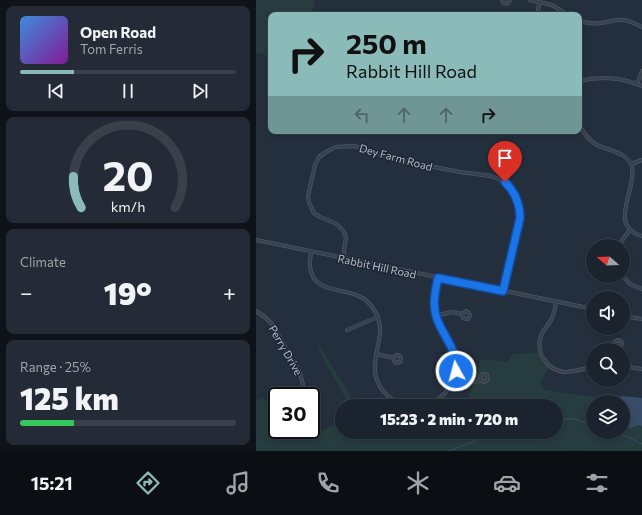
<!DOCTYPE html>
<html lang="en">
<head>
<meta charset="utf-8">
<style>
  body { margin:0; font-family:Commissioner,sans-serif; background:#242b36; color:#f1f3f6; height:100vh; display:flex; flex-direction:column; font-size:15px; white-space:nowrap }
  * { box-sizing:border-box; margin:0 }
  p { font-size:13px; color:#a0a4aa }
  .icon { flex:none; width:22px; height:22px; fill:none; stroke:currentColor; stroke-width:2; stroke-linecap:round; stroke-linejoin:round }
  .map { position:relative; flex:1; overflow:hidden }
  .drawer { display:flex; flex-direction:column; gap:6px; padding:6px; background:#0f1319; width:256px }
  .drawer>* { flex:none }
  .hud { position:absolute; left:12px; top:12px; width:314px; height:122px; border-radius:8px; box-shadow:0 2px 6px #0003,0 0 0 1px #39404a; background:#8bbbb9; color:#111; overflow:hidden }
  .needle { width:26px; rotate:289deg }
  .tools { position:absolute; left:330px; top:239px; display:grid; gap:8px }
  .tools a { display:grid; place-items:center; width:44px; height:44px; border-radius:50%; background:#1b232e; box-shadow:0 2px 6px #0003,0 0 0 1px #39404a; font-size:20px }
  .speed { position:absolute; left:12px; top:387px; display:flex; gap:8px; font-size:20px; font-weight:700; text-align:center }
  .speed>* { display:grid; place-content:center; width:52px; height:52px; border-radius:50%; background:#1b232e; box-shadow:0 2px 6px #0003,0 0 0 1px #39404a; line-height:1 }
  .speed .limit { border:2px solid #111; border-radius:6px; background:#fff; color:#111 }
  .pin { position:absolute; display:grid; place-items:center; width:34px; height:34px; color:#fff; margin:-41px -17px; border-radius:50% 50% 50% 0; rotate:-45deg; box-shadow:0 0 4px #0007 }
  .pin .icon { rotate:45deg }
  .me { position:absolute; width:44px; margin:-22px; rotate:353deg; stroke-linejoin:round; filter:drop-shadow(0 0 3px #0008) }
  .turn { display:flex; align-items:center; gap:14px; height:84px; padding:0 12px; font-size:18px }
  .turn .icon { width:52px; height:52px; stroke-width:2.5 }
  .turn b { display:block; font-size:28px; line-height:34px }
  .lanes { display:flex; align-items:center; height:38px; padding:0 12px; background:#0003; justify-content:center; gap:20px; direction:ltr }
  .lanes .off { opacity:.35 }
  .big { font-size:30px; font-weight:800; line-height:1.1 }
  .drawer .tile { flex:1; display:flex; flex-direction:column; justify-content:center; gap:6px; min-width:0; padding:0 14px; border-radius:8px; background:#242b36 }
  .drawer .dial { align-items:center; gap:0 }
  .dial svg { height:104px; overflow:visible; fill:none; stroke:#39404a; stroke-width:7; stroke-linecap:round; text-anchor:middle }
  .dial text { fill:#f1f3f6; stroke:none }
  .song { display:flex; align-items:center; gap:12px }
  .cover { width:48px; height:48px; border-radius:6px; background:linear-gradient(135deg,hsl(210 70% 55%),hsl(290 70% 35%)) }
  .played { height:4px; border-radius:2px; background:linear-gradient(90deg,#8bbbb9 25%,#39404a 25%) }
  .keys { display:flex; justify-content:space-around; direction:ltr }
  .heat { display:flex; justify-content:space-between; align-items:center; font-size:22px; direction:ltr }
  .charge { height:6px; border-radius:3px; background:linear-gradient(90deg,#34c759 25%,#39404a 0) }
  .trip { position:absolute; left:79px; top:399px; width:228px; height:40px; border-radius:20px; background:#1b232e; box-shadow:0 2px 6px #0003,0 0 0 1px #39404a; font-weight:800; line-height:40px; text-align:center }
  .tabs { display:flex; height:64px; justify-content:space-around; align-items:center; background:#0b0e12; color:#a0a4aa }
  .tabs .icon { width:28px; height:28px }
  .tabs .on { color:#8bbbb9 }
  .tabs b { font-size:18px; color:#f1f3f6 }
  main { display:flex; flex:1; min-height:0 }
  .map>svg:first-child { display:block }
  .green { fill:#263c3f }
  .water { fill:#394c67 }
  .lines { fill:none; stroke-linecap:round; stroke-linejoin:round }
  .stream { stroke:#394c67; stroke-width:1 }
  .street-casing { stroke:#565f6c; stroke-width:4 }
  .street { stroke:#38414e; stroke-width:3 }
  .route-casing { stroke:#114b97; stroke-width:10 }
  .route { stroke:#1a73e8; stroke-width:7 }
  .labels { text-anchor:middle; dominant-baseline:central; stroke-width:3; stroke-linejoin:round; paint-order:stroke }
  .street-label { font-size:11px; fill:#b4bcc9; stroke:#1d2633 }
</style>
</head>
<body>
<main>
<section class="drawer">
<div class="tile">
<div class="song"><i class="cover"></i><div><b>Open Road</b><p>Tom Ferris</p></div></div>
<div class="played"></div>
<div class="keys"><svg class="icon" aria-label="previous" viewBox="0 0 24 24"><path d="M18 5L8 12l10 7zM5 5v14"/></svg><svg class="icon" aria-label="pause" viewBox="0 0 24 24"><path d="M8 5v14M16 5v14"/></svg><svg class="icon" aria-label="next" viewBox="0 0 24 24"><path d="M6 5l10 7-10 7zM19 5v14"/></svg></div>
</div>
<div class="tile dial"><svg viewBox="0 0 100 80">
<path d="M14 69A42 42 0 1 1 86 69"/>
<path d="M14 69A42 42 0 0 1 8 45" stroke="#8bbbb9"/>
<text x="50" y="56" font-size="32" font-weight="700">20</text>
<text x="50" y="72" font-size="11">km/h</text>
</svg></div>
<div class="tile"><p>Climate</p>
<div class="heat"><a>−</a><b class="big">19°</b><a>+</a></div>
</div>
<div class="tile"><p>Range · 25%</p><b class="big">125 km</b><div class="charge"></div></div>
</section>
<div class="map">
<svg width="386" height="451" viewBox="0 0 386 451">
  <rect width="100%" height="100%" fill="#242f3e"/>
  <g class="green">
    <path d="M0,0H59L55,15H15V57L0,52Z"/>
    <path d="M60,339L100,406H86V432H300V406H208L210,405L225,359L252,362L256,354L285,352L294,366L284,384L290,390L329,396L361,398L358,402H337V432H367V427L375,428L382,425L386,426V451H326L319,450L317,451H0V401L6,398L19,407L21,417V430H43L64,432L79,424L85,402L90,399L67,358Z"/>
  </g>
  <path class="water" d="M366,396L386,398V426L382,425L375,428L367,427V402H358L361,398Z"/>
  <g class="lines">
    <g class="stream">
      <path d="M300,419H319L337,425"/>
      <path d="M359,432L372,437L386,444"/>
      <path d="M193,451L229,437L245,432"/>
    </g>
    <defs>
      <g id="street">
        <path d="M246,0C247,3 249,4 252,3L254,0"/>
        <path d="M274,0L296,5L312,15"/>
        <path d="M281,15L284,0"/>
        <path d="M323,21C330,23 338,24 345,23C353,22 360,19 368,20C375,21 380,24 386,27"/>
        <path d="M323,81C344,76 366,77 386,86"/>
        <path d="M381,84L386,71"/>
        <path d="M323,124C327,132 332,140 341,145C353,151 372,152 376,167C381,189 351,227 386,236"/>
        <path d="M375,164L386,160"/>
        <path d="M0,240L337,309"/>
        <path d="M363,246L367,239L374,230"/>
        <path d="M55,252C55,257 53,262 54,267C57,292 83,288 100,295C109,298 116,305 120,313C134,340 105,364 128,392C134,399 142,404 151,406"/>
        <path d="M87,258L89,243L90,238L88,232L81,224L64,217L58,213L53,203L52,196L59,165L63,157L70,152L79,147L97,146L108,148L129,156L142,160L204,172L235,176L245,180L253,186L259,194L263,203L264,218L247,291"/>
        <path d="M367,276L374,284L386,289"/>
        <path d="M300,302C299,309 298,315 295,320C292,326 287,330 285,336C279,353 292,371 309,372C319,372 328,368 337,367"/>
        <path d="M0,311L9,317L16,324L44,373L47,385L44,396"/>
        <path d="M180,316L195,312L206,314L210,311L213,313L214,316L212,319H210L207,318L206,314"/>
        <path d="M367,316L386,319"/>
        <path d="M91,330L122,317"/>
        <path d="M361,350V348L358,346C357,343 359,341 362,340L365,341L366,344L364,347L361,348"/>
        <path d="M120,354L138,358V361L140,363L144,362L145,358L144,356L141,355L139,356L138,358"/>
        <path d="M367,366L386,369"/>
        <path d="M199,376L220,382L225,380L228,382L230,381L232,379L231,375L228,374H226L224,377L225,380"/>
        <path d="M167,406C191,400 207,375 198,351C192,337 182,326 179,312C176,300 179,289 182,278"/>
      </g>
    </defs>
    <use href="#street" class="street-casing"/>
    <use href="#street" class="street"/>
  </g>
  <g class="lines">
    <defs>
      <path id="route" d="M200,371C201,348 188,338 181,319C176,305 179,292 182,278L247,291L264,218C264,203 259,192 249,182"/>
    </defs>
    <use href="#route" class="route-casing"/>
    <use href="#route" class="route"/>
  </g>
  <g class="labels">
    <g class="street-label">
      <text transform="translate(140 157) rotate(15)">Dey Farm Road</text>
      <text transform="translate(121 266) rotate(12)">Rabbit Hill Road</text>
      <text transform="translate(30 350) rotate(60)">Perry Drive</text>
    </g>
  </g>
</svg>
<div class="tools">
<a><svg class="needle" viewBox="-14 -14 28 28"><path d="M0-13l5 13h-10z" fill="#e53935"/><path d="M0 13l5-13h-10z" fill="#a0a4aa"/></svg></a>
<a><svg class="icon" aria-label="sound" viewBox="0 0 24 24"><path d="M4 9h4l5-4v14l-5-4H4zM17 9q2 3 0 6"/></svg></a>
<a><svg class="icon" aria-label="search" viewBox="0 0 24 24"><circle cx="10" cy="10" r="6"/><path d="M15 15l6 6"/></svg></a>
<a><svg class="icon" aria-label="layers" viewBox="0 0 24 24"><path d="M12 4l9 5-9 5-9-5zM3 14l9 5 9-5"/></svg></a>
</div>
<div class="speed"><div class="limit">30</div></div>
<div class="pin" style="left:249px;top:182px;background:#d93025"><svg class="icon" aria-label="arrive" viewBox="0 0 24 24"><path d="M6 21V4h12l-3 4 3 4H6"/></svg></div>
<svg class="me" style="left:200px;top:371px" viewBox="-20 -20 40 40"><circle r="17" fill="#1a73e8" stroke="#fff" stroke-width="3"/><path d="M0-11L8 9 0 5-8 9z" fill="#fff"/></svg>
<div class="trip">15:23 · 2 min · 720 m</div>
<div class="hud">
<div class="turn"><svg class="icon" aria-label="right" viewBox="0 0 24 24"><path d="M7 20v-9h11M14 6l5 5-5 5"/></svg><div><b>250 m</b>Rabbit Hill Road</div></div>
<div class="lanes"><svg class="icon off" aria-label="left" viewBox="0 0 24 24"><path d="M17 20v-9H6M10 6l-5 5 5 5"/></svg><svg class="icon off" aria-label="ahead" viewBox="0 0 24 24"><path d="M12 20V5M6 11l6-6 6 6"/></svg><svg class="icon off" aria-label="ahead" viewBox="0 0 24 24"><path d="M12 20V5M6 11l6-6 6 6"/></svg><svg class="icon" aria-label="right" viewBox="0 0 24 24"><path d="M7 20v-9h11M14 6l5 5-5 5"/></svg></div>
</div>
</div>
</main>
<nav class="tabs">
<b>15:21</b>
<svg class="icon on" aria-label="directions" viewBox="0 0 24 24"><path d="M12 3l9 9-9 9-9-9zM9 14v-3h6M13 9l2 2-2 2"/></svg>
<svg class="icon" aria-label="music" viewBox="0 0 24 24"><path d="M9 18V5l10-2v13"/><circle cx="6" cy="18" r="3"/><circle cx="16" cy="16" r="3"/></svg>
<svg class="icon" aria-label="phone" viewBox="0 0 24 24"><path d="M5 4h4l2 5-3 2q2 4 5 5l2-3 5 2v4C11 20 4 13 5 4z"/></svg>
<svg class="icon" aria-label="climate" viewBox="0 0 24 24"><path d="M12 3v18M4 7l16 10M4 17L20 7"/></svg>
<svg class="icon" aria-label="car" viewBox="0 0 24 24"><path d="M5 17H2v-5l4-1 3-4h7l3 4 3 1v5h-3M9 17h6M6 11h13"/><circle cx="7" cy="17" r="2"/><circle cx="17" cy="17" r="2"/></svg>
<svg class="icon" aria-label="filters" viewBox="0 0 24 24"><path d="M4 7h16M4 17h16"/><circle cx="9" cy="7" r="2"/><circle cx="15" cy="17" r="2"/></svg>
</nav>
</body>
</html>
